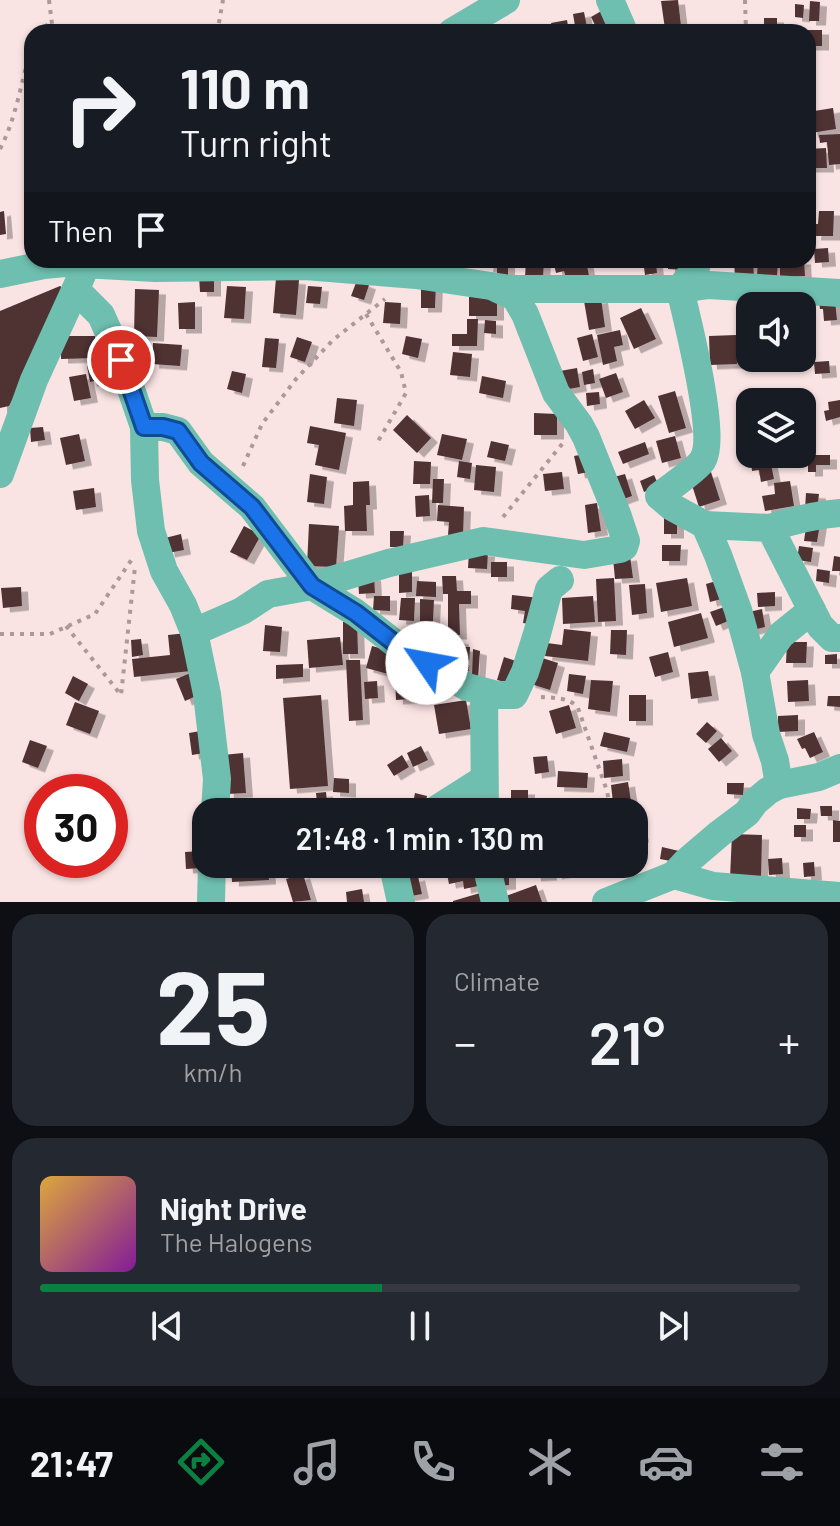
<!DOCTYPE html>
<html lang="en">
<head>
<meta charset="utf-8">
<style>
  body { margin:0; font-family:Barlow,sans-serif; background:#242831; color:#f1f3f6; height:100vh; display:flex; flex-direction:column; font-size:30px; white-space:nowrap }
  * { box-sizing:border-box; margin:0 }
  p { font-size:26px; color:#9ea1a6 }
  .icon { flex:none; width:44px; height:44px; fill:none; stroke:currentColor; stroke-width:2; stroke-linecap:round; stroke-linejoin:round }
  .map { position:relative; height:902px; overflow:hidden }
  .sheet { display:flex; flex-direction:column; gap:12px; padding:12px; background:#0d0f14; flex:1 }
  .sheet>* { flex:none }
  .guide { position:absolute; left:24px; top:24px; width:792px; height:244px; border-radius:24px; box-shadow:0 2px 6px #0004; background:#171b24; color:#f1f3f6; overflow:hidden }
  .tools { position:absolute; left:736px; top:292px; display:grid; gap:16px }
  .tools a { display:grid; place-items:center; width:80px; height:80px; border-radius:16px; background:#171b24; box-shadow:0 2px 6px #0004; font-size:40px }
  .speed { position:absolute; left:24px; top:774px; display:flex; gap:16px; font-size:40px; font-weight:700; text-align:center }
  .speed>* { display:grid; place-content:center; width:104px; height:104px; border-radius:50%; background:#171b24; box-shadow:0 2px 6px #0004; line-height:1 }
  .speed .limit { border:12px solid #d22; background:#fff; color:#111 }
  .pin { position:absolute; display:grid; place-items:center; width:68px; height:68px; color:#fff; margin:-34px; border:4px solid #fff; border-radius:50%; box-shadow:0 2px 8px #0007 }
  .me { position:absolute; width:88px; margin:-44px; rotate:303deg; stroke-linejoin:round; filter:drop-shadow(0 0 6px #0008) }
  .turn { display:flex; align-items:center; gap:28px; height:168px; padding:0 24px; font-size:36px }
  .turn .icon { width:104px; height:104px; stroke-width:2.5 }
  .turn b { display:block; font-size:56px; line-height:68px }
  .then { display:flex; align-items:center; height:76px; padding:0 24px; background:#0003; gap:16px; font-size:30px }
  .big { font-size:60px; font-weight:600; line-height:1.1 }
  .sheet .widget { flex:1; display:flex; flex-direction:column; justify-content:center; gap:12px; min-width:0; padding:0 28px; border-radius:24px; background:#242831 }
  .sheet .dial { align-items:center; gap:0 }
  .dial b { font-size:104px; line-height:1 }
  .song { display:flex; align-items:center; gap:24px }
  .cover { width:96px; height:96px; border-radius:12px; background:linear-gradient(135deg,hsl(40 70% 55%),hsl(290 70% 35%)) }
  .played { height:8px; border-radius:4px; background:linear-gradient(90deg,#0b8043 45%,#363941 45%) }
  .keys { display:flex; justify-content:space-around; direction:ltr }
  .heat { display:flex; justify-content:space-between; align-items:center; font-size:44px; direction:ltr }
  .sheet .tiles { flex:1; display:grid; gap:12px; grid-template-columns:1fr 1fr }
  .widget:last-child { grid-column:span 2 }
  .trip { position:absolute; left:192px; top:798px; width:456px; height:80px; border-radius:24px; background:#171b24; box-shadow:0 2px 6px #0004; font-weight:600; line-height:80px; text-align:center }
  .dock { display:flex; height:128px; justify-content:space-around; align-items:center; background:#090b0e; color:#9ea1a6 }
  .dock .icon { width:56px; height:56px }
  .dock .active { color:#0b8043 }
  .dock b { font-size:36px; color:#f1f3f6 }
  .map>svg:first-child { display:block }
  .building { fill:#503333; filter:url(#shadow) }
  .lines { fill:none; stroke-linecap:round; stroke-linejoin:round }
  .path { stroke:#ac9898; stroke-width:4; stroke-dasharray:4 6; stroke-linecap:butt }
  .minor { stroke:#6ebfaf; stroke-width:28 }
  .route-casing { stroke:#114b97; stroke-width:20 }
  .route { stroke:#1a73e8; stroke-width:14 }
</style>
</head>
<body>
<div class="map">
<svg width="840" height="902" viewBox="0 0 840 902">
  <defs>
    <filter id="shadow"><feDropShadow dx="7" dy="4.5" stdDeviation="0" flood-color="#0004"/></filter>
  </defs>
  <rect width="100%" height="100%" fill="#fae3e3"/>
  <g class="building">
    <path d="M678,0L681,26L665,29L661,1Z"/>
    <path d="M810,1L820,2L819,21H809Z"/>
    <path d="M795,4L804,5L803,18L795,17Z"/>
    <path d="M603,10L611,25L598,31L591,17Z"/>
    <path d="M584,12L588,32H576L573,14Z"/>
    <rect x="764" y="18" width="13" height="14"/>
    <path d="M567,20L569,32H553L551,23Z"/>
    <rect x="808" y="30" width="14" height="16"/>
    <path d="M833,108L836,129L811,133L808,112Z"/>
    <path d="M840,134V164L829,165L827,142L820,143L819,135Z"/>
    <path d="M826,148L827,168H808V149Z"/>
    <path d="M4,211L6,234L0,235V212Z"/>
    <path d="M819,211H834L833,236H814L815,224H818Z"/>
    <path d="M828,248L829,262L815,263L814,249Z"/>
    <path d="M487,260H508V281H497V268H486Z"/>
    <path d="M526,260H544L543,278L525,277Z"/>
    <path d="M553,260H586L589,276L567,281L564,271L556,273Z"/>
    <path d="M643,260H666V262L656,263L657,273L645,275Z"/>
    <path d="M668,260H687V270L668,269Z"/>
    <path d="M734,260H753L754,278L735,279Z"/>
    <path d="M758,260H778L777,277L757,276Z"/>
    <path d="M780,260H804L805,276L780,277Z"/>
    <path d="M214,275V292H200L199,276Z"/>
    <path d="M276,278L299,280L296,315L273,313Z"/>
    <path d="M357,280L369,285L364,300L351,296Z"/>
    <path d="M421,282H436L435,308H421Z"/>
    <path d="M60,286L69,292L9,406L0,408V311Z"/>
    <path d="M227,286L246,287L244,319L224,318Z"/>
    <path d="M308,286L322,287L320,304L306,303Z"/>
    <path d="M135,289L159,290L157,337L134,336Z"/>
    <rect x="469" y="297" width="28" height="19"/>
    <path d="M601,298L605,327L589,330L584,301Z"/>
    <path d="M835,300L837,320L824,321L823,309H820L819,302Z"/>
    <path d="M195,302V329H179L178,303Z"/>
    <path d="M385,302L401,303L400,324L383,323Z"/>
    <path d="M641,308L656,339L634,349L620,318Z"/>
    <path d="M467,319H478L477,346H452V334H467Z"/>
    <path d="M485,320L496,321V334L484,333Z"/>
    <path d="M620,330L623,345L614,347L617,361L603,365L597,335Z"/>
    <path d="M592,334L598,357L583,361L577,338Z"/>
    <path d="M736,335L737,364L710,365L709,336Z"/>
    <path d="M61,336H95V358L61,359Z"/>
    <path d="M406,336L422,339L418,358L402,354Z"/>
    <path d="M297,337L312,342L305,362L290,357Z"/>
    <path d="M265,338L279,339L276,368L262,367Z"/>
    <rect x="126" y="339" width="17" height="16"/>
    <path d="M153,343L182,345L180,366L152,364Z"/>
    <path d="M453,352L472,354L470,377L450,375Z"/>
    <path d="M107,361L111,377L90,382L87,366Z"/>
    <path d="M829,361L830,373L815,374L814,362Z"/>
    <path d="M577,368L580,387L563,390L560,371Z"/>
    <path d="M593,369L595,383L584,385L582,372Z"/>
    <path d="M232,371L246,374L242,393L227,389Z"/>
    <path d="M616,373L623,392L606,398L599,379Z"/>
    <path d="M86,374L91,398L74,401L69,377Z"/>
    <path d="M482,376L506,381L503,398L479,393Z"/>
    <path d="M675,391L686,428L669,433L658,396Z"/>
    <path d="M599,392L600,404L587,406L586,393Z"/>
    <path d="M337,398L357,400L354,426L334,423Z"/>
    <path d="M644,400L655,418L635,429L625,411Z"/>
    <path d="M840,400V417L826,421L824,411L829,410L828,402Z"/>
    <path d="M534,413L557,414V435H534Z"/>
    <path d="M407,415L431,438L417,453L393,430Z"/>
    <path d="M310,426L346,433L339,470L315,465L319,445L307,443Z"/>
    <path d="M43,427L45,440L31,442L30,428Z"/>
    <path d="M79,434L85,461L66,465L60,438Z"/>
    <path d="M442,434L467,439L462,460L437,455Z"/>
    <path d="M675,436L681,458L662,463L656,441Z"/>
    <path d="M491,441L509,445L505,461L487,457Z"/>
    <path d="M645,442L649,454L623,464L618,452Z"/>
    <path d="M585,454L589,472L578,474L574,456Z"/>
    <path d="M759,454H769L774,479L761,482L759,470L752,471L751,462L760,460Z"/>
    <path d="M808,455H830V465H816V472H808Z"/>
    <path d="M414,461L431,462L430,484H413Z"/>
    <path d="M459,461L472,463L470,479L457,477Z"/>
    <path d="M476,465L496,467L494,492L474,490Z"/>
    <path d="M562,472L564,489L545,491L543,474Z"/>
    <path d="M711,472L720,500L699,507L690,479Z"/>
    <path d="M310,474L327,477L324,504L307,502Z"/>
    <path d="M625,474L632,496L615,502L607,479Z"/>
    <path d="M654,475L659,486L644,492L640,481Z"/>
    <path d="M433,479H444L443,503H432Z"/>
    <path d="M369,481L370,505H366L367,531H345L344,506L353,505V482Z"/>
    <path d="M790,481L794,506L765,511L762,496L775,494L774,483Z"/>
    <path d="M94,488L96,507L76,510L73,491Z"/>
    <path d="M806,493L819,494L817,510L805,509Z"/>
    <path d="M429,495L430,516L416,517L415,496Z"/>
    <path d="M597,503L601,531L588,533L585,505Z"/>
    <path d="M438,505L464,507L463,535H448L449,522L437,521Z"/>
    <rect x="664" y="516" width="13" height="18"/>
    <path d="M807,520L820,523L817,542L804,541Z"/>
    <path d="M309,524L339,526L336,567L307,566Z"/>
    <path d="M244,526L261,535L247,560L230,552Z"/>
    <path d="M390,531H404L403,547H390Z"/>
    <path d="M181,534L184,550L168,553L165,538Z"/>
    <path d="M662,545H681L680,561H662Z"/>
    <path d="M799,546L813,548L811,562L797,560Z"/>
    <path d="M469,551L488,552L487,569L468,568Z"/>
    <path d="M630,556L633,578L615,579L613,558Z"/>
    <path d="M834,556L840,557V571H832Z"/>
    <rect x="491" y="562" width="16" height="15"/>
    <path d="M817,569L830,571L829,583L816,581Z"/>
    <path d="M399,572H412V592L399,593Z"/>
    <path d="M374,576L375,593L359,594L358,577Z"/>
    <path d="M442,576H456L457,591H471V604H459L460,635H448V594H443Z"/>
    <path d="M614,578L616,621L598,622L596,579Z"/>
    <path d="M687,578L692,606L661,612L656,583Z"/>
    <path d="M720,580L725,598L710,602L706,584Z"/>
    <path d="M417,581L436,582V597L416,596Z"/>
    <path d="M645,584L647,613L632,615L629,585Z"/>
    <path d="M21,587L22,606L3,608L1,588Z"/>
    <path d="M775,592V606L758,607L757,593Z"/>
    <path d="M512,595L540,598L537,625L523,623L525,611L511,609Z"/>
    <path d="M374,596H390V611L373,610Z"/>
    <path d="M593,596L595,622L563,624L562,598Z"/>
    <path d="M401,598H415L414,621L399,620Z"/>
    <path d="M420,599L434,600L433,621H420Z"/>
    <path d="M727,606L733,619L716,626L710,612Z"/>
    <path d="M762,609L765,627L749,631L745,613Z"/>
    <path d="M701,613L708,638L674,647L668,622Z"/>
    <path d="M343,622H357L358,654H343Z"/>
    <path d="M265,625L282,627L280,652L263,651Z"/>
    <path d="M412,628L424,630L421,646L409,644Z"/>
    <path d="M564,629L591,632L588,661L545,656L547,643L562,645Z"/>
    <path d="M611,630H627L626,655L610,654Z"/>
    <path d="M187,633L191,671L134,677L132,659L170,655L168,635Z"/>
    <path d="M340,637L343,665L309,668L307,640Z"/>
    <path d="M435,637L462,640L460,659H455L454,666L433,663Z"/>
    <path d="M141,639L143,655L132,657L131,640Z"/>
    <path d="M787,642H807L806,663H786Z"/>
    <path d="M372,646L398,653L392,675L366,668Z"/>
    <path d="M463,647H470L469,671H455L456,661H463Z"/>
    <path d="M473,649L480,651L478,680L472,675Z"/>
    <path d="M668,652L673,672L655,677L649,657Z"/>
    <path d="M837,654V664H825V655Z"/>
    <path d="M536,656L558,663L550,690L528,683Z"/>
    <path d="M504,657L519,662L513,684L497,680Z"/>
    <path d="M346,660H360L363,720L349,721Z"/>
    <path d="M303,664V677L276,679V665Z"/>
    <path d="M708,671L712,696L691,699L688,673Z"/>
    <path d="M193,672L201,694L185,701L176,679Z"/>
    <path d="M569,674L586,676L583,694L567,691Z"/>
    <path d="M73,676L88,684L79,701L65,693Z"/>
    <path d="M409,678L411,699L396,700L395,680Z"/>
    <path d="M591,680L613,681L610,712L588,709Z"/>
    <path d="M808,680L809,701L788,702L787,681Z"/>
    <path d="M377,681L378,698L365,699L364,682Z"/>
    <path d="M321,695L328,786L290,789L283,698Z"/>
    <rect x="629" y="695" width="17" height="26"/>
    <path d="M828,696H840V707L827,706Z"/>
    <path d="M466,700L471,729L439,734L434,705Z"/>
    <path d="M75,702L99,711L90,734L66,725Z"/>
    <path d="M569,705L576,728L556,734L549,711Z"/>
    <path d="M798,715V731L778,732V716Z"/>
    <path d="M707,722L717,731L706,743L696,734Z"/>
    <path d="M206,730L210,752L192,755L189,733Z"/>
    <path d="M604,732L630,738L627,752L600,746Z"/>
    <path d="M814,732L823,752L810,758L805,748L802,749L797,739Z"/>
    <path d="M721,738L732,751L719,762L708,749Z"/>
    <path d="M30,740L47,746L38,768L22,762Z"/>
    <path d="M421,746L428,760L413,767L407,753Z"/>
    <path d="M243,753L246,793L227,794L223,755Z"/>
    <path d="M402,755L409,767L394,776L387,765Z"/>
    <path d="M547,756L549,772L535,774L533,757Z"/>
    <path d="M622,759L623,776L604,778L603,761Z"/>
    <path d="M558,771L588,773L587,788L557,787Z"/>
    <path d="M334,778L349,779V793L333,792Z"/>
    <path d="M628,782L632,808L614,811L611,785Z"/>
    <path d="M727,783H744L743,795L727,794Z"/>
    <rect x="511" y="790" width="17" height="22"/>
    <path d="M326,792L328,812H318L316,793Z"/>
    <path d="M415,793L427,796L424,810L412,808Z"/>
    <path d="M334,798L347,799L346,812L333,811Z"/>
    <path d="M366,798H381L380,812H365Z"/>
    <path d="M606,799L607,812H591L590,800Z"/>
    <path d="M820,806H832V816H821Z"/>
    <path d="M797,808L811,809L810,819H797Z"/>
    <path d="M634,815H638L642,838L634,839Z"/>
    <path d="M833,820L840,821V842H833Z"/>
    <rect x="794" y="825" width="12" height="12"/>
    <path d="M732,834L762,835L761,879L730,878Z"/>
    <path d="M662,847L679,851L676,862L660,859Z"/>
    <path d="M201,851L202,868L186,869L185,852Z"/>
    <path d="M782,858L783,874L769,875L768,859Z"/>
    <path d="M814,862L815,876L804,877L803,863Z"/>
    <path d="M231,864H268L269,880L232,882Z"/>
    <path d="M469,864H473L478,886L464,889L463,881L449,884L446,869Z"/>
    <path d="M495,864H509V885L495,886Z"/>
    <path d="M533,864H549L550,876L534,877Z"/>
    <path d="M553,864H568L569,872L555,875Z"/>
    <path d="M303,874L311,900L293,902L286,879Z"/>
    <path d="M418,876L422,894L406,897L403,880Z"/>
    <path d="M536,885L542,902H508L506,896Z"/>
    <path d="M362,889L364,902H347L346,892Z"/>
    <path d="M480,893L483,902H453V901Z"/>
  </g>
  <g class="lines">
    <g class="path">
      <path d="M49,0L53,32"/>
      <path d="M745,0L746,32"/>
      <path d="M36,32L52,22"/>
      <path d="M215,32L218,28L223,0"/>
      <path d="M0,149C17,117 21,80 32,46"/>
      <path d="M366,314L401,372L406,393L377,443"/>
      <path d="M243,466L262,424L296,379L333,340L385,299"/>
      <path d="M503,517L563,443"/>
      <path d="M66,626L121,695L135,567"/>
      <path d="M0,634H50L95,614L134,556"/>
      <path d="M541,697C554,698 570,697 578,708L607,791L611,812"/>
    </g>
    <g class="minor">
      <path d="M610,0L624,32"/>
      <path d="M452,32L506,0"/>
      <path d="M698,260L696,267L680,289C687,319 718,439 702,461C696,470 669,488 659,496L672,507L705,525L718,555L738,610L755,672L766,734L775,761L779,785"/>
      <path d="M0,274L44,265L65,263L155,268L305,266L416,275L511,289H680L709,285L840,293"/>
      <path d="M76,290L101,315L121,360L144,427L145,480L151,531L164,571L183,605L194,632L207,694L217,779L215,812"/>
      <path d="M144,427H163L178,431L201,463L252,507L312,586L356,613L406,652L467,687L497,695H514L525,672L537,634L549,589L560,580"/>
      <path d="M0,474L34,380L82,275"/>
      <path d="M705,525L770,528L820,626L832,638H840"/>
      <path d="M770,528C794,520 815,515 840,513"/>
      <path d="M194,632L242,611L268,594L312,586L389,563L484,541L584,555L620,549L624,547L626,541L617,514L586,437L579,424L556,393L525,314L515,297L496,288"/>
      <path d="M755,672L781,635L812,610"/>
      <path d="M484,692L485,812"/>
      <path d="M432,812L484,779"/>
      <path d="M401,864L395,875L401,902"/>
      <path d="M488,864L489,877L495,902"/>
      <path d="M674,875L713,886L840,896"/>
      <path d="M211,902L212,864"/>
      <path d="M606,902L674,875L685,863L719,834L747,813L755,802L768,791L779,785L819,777L840,768"/>
    </g>
  </g>
  <g class="lines">
    <defs>
      <path id="route" d="M121,360L144,427H163L178,431L201,463L252,507L312,586L356,613L406,652L427,663"/>
    </defs>
    <use href="#route" class="route-casing"/>
    <use href="#route" class="route"/>
  </g>
</svg>
<div class="tools">
<a><svg class="icon" aria-label="sound" viewBox="0 0 24 24"><path d="M4 9h4l5-4v14l-5-4H4zM17 9q2 3 0 6"/></svg></a>
<a><svg class="icon" aria-label="layers" viewBox="0 0 24 24"><path d="M12 4l9 5-9 5-9-5zM3 14l9 5 9-5"/></svg></a>
</div>
<div class="speed"><div class="limit">30</div></div>
<div class="pin" style="left:121px;top:360px;background:#d93025"><svg class="icon" aria-label="arrive" viewBox="0 0 24 24"><path d="M6 21V4h12l-3 4 3 4H6"/></svg></div>
<svg class="me" style="left:427px;top:663px" viewBox="-20 -20 40 40"><circle r="19" fill="#fff"/><path d="M0-13L10 11 0 6-10 11z" fill="#1a73e8"/></svg>
<div class="trip">21:48 · 1 min · 130 m</div>
<div class="guide">
<div class="turn"><svg class="icon" aria-label="right" viewBox="0 0 24 24"><path d="M7 20v-9h11M14 6l5 5-5 5"/></svg><div><b>110 m</b>Turn right</div></div>
<div class="then">Then<svg class="icon" aria-label="arrive" viewBox="0 0 24 24"><path d="M6 21V4h12l-3 4 3 4H6"/></svg></div>
</div>
</div>
<section class="sheet">
<div class="tiles">
<div class="widget dial"><b>25</b><p>km/h</p></div>
<div class="widget"><p>Climate</p>
<div class="heat"><a>−</a><b class="big">21°</b><a>+</a></div>
</div>
<div class="widget">
<div class="song"><i class="cover"></i><div><b>Night Drive</b><p>The Halogens</p></div></div>
<div class="played"></div>
<div class="keys"><svg class="icon" aria-label="previous" viewBox="0 0 24 24"><path d="M18 5L8 12l10 7zM5 5v14"/></svg><svg class="icon" aria-label="pause" viewBox="0 0 24 24"><path d="M8 5v14M16 5v14"/></svg><svg class="icon" aria-label="next" viewBox="0 0 24 24"><path d="M6 5l10 7-10 7zM19 5v14"/></svg></div>
</div>
</div>
</section>
<nav class="dock">
<b>21:47</b>
<svg class="icon active" aria-label="directions" viewBox="0 0 24 24"><path d="M12 3l9 9-9 9-9-9zM9 14v-3h6M13 9l2 2-2 2"/></svg>
<svg class="icon" aria-label="music" viewBox="0 0 24 24"><path d="M9 18V5l10-2v13"/><circle cx="6" cy="18" r="3"/><circle cx="16" cy="16" r="3"/></svg>
<svg class="icon" aria-label="phone" viewBox="0 0 24 24"><path d="M5 4h4l2 5-3 2q2 4 5 5l2-3 5 2v4C11 20 4 13 5 4z"/></svg>
<svg class="icon" aria-label="climate" viewBox="0 0 24 24"><path d="M12 3v18M4 7l16 10M4 17L20 7"/></svg>
<svg class="icon" aria-label="car" viewBox="0 0 24 24"><path d="M5 17H2v-5l4-1 3-4h7l3 4 3 1v5h-3M9 17h6M6 11h13"/><circle cx="7" cy="17" r="2"/><circle cx="17" cy="17" r="2"/></svg>
<svg class="icon" aria-label="filters" viewBox="0 0 24 24"><path d="M4 7h16M4 17h16"/><circle cx="9" cy="7" r="2"/><circle cx="15" cy="17" r="2"/></svg>
</nav>
</body>
</html>
